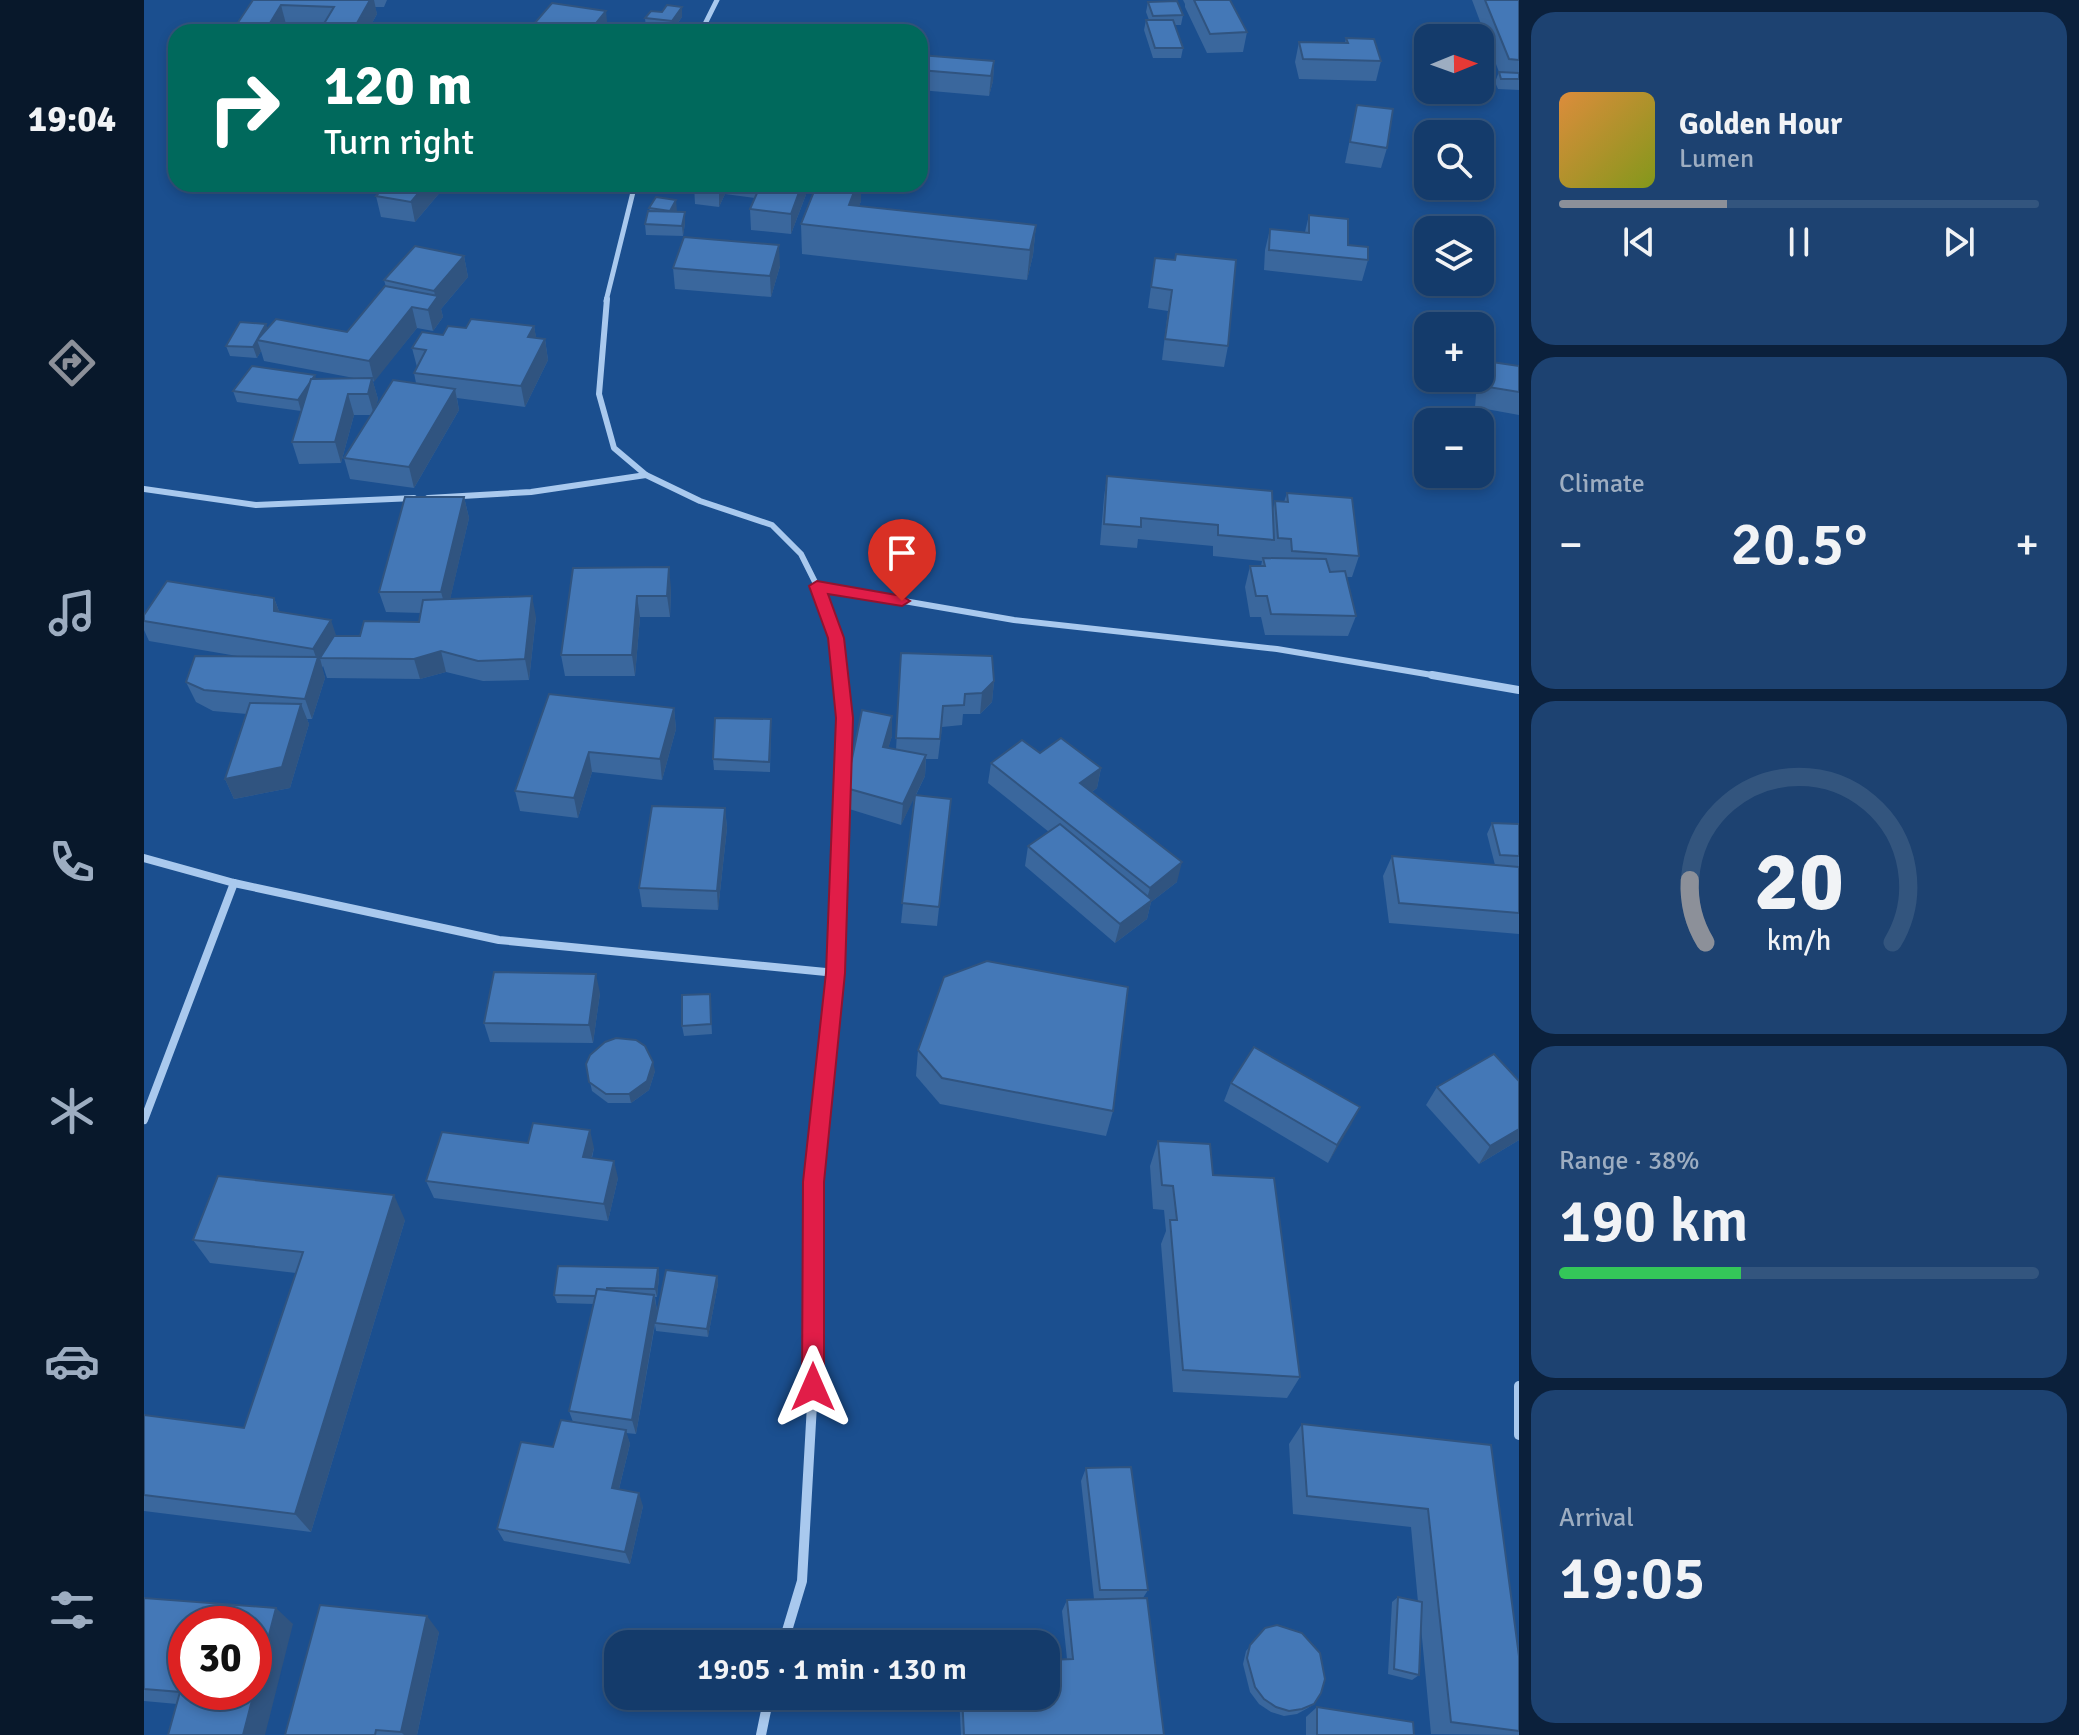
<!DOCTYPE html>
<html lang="en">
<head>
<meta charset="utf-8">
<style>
  body { margin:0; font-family:Signika,sans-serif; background:#1d4271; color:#f1f3f6; height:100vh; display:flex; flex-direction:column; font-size:30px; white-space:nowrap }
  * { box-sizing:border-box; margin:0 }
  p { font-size:26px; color:#9dadc1 }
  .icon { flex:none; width:44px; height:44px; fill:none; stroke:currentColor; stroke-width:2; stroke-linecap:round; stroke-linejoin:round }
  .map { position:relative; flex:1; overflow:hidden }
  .drawer { display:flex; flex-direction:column; gap:12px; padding:12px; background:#0b203b; width:560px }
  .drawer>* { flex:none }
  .hud { position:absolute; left:24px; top:24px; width:760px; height:168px; border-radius:24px; box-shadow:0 4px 12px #0003,0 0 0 2px #33557e; background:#00695c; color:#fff; overflow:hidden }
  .needle { width:52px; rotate:89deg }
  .buttons { position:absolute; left:1270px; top:24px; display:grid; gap:16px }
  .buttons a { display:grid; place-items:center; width:80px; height:80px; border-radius:16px; background:#143b6b; box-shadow:0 4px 12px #0003,0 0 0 2px #33557e; font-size:40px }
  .speed { position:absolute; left:24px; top:1606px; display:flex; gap:16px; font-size:40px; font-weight:700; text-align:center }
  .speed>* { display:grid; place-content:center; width:104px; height:104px; border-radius:50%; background:#143b6b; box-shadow:0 4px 12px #0003,0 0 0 2px #33557e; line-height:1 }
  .speed .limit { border:12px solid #d22; background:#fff; color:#111 }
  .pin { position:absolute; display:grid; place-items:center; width:68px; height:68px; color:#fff; margin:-82px -34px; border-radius:50% 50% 50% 0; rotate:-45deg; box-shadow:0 0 8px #0007 }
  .pin .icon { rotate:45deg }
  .me { position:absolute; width:88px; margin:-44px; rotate:0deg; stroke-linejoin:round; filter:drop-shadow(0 0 6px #0008) }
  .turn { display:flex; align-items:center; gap:28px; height:168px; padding:0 24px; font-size:36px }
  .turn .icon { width:104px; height:104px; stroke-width:2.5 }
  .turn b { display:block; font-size:56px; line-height:68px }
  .big { font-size:60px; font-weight:600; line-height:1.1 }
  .drawer .widget { flex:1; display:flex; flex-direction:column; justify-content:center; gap:12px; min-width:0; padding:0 28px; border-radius:24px; background:#1d4271 }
  .drawer .dial { align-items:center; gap:0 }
  .dial svg { height:208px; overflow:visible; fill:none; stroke:#33557e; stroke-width:7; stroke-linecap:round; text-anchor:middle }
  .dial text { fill:#f1f3f6; stroke:none }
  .song { display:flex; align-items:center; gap:24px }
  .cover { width:96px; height:96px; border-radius:12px; background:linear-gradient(135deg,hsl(30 70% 55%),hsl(70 70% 35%)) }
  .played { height:8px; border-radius:4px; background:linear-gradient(90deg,#8c9099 35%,#33557e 35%) }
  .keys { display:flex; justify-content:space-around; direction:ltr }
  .heat { display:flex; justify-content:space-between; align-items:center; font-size:44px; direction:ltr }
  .charge { height:12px; border-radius:6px; background:linear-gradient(90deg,#34c759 38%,#33557e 0) }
  .trip { position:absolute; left:460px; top:1630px; width:456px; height:80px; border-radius:24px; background:#143b6b; box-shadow:0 4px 12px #0003,0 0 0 2px #33557e; font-weight:600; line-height:80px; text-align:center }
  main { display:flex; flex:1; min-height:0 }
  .dock { display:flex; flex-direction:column; width:144px; justify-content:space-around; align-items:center; background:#08182b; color:#9dadc1 }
  .dock .icon { width:56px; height:56px }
  .dock .current { color:#8c9099 }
  .dock b { font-size:36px; color:#f1f3f6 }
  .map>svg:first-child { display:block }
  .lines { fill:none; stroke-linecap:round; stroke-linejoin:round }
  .street-far3 { stroke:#a9c9ee; stroke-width:5 }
  .street-far2 { stroke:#a9c9ee; stroke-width:6 }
  .street-far1 { stroke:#a9c9ee; stroke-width:8 }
  .street { stroke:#a9c9ee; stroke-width:10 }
  .wall { fill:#3a679d }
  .shaded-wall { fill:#305480 }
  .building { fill:#4478b7; stroke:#305480; stroke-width:2; fill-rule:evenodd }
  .route { fill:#e11d48; stroke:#92132f; stroke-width:2 }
</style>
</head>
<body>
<main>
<nav class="dock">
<b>19:04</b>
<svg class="icon current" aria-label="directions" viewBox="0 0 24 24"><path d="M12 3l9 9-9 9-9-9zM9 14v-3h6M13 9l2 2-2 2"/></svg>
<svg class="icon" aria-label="music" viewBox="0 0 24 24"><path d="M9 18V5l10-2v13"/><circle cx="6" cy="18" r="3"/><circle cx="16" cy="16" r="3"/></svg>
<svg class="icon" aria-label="phone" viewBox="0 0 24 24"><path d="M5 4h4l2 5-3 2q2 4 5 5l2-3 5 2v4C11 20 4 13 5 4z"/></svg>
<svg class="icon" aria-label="climate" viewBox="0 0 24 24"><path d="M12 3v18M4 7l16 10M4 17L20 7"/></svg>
<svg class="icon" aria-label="car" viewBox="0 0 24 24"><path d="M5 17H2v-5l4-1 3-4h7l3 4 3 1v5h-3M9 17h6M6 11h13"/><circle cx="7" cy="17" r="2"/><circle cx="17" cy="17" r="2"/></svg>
<svg class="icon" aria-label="filters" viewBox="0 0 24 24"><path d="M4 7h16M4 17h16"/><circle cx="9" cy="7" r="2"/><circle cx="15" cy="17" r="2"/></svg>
</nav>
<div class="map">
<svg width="1375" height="1735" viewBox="0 0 1375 1735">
  <rect width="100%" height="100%" fill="#1b4f8f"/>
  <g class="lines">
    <g class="street-far3">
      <path d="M557,32L573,0"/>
      <path d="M462,301L491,184"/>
    </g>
    <g class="street-far2">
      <path d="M463,299L455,394L470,448L502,475L556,501L628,525L657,554L673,586L692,638L696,677"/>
      <path d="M0,489L112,505L270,498"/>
      <path d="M284,498L387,492L502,475"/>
      <path d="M673,586L870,620L1133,649L1300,677"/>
    </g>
    <g class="street-far1">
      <path d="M1288,675L1375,690"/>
      <path d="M0,858L90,883L355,940L692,973"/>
      <path d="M0,1120L90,883"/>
      <path d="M674,1148L692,973L700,718L696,675"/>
    </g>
    <g class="street">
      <path d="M1375,1386V1435"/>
      <path d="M639,1644L658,1581L669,1387L670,1182L674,1146"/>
      <path d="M617,1735L625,1696"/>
    </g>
  </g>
  <g class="wall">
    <path d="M109,0H243L240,7H231L233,14L223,32H175L179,26L142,24L138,32L92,30L91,27Z"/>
    <path d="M1039,0H1086L1103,32L1099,52L1063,53L1041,7V4Z"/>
    <path d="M1328,0H1375V90L1354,89L1351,82L1355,72Z"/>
    <path d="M1004,2L1039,15L1037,25H1031L1039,48L1037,58H1009L1000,30L1002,20H1005L1002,12Z"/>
    <path d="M538,17L528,31L502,28L501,18Z"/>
    <path d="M1202,38L1237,61L1232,81L1155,79L1151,62L1155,42L1201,43Z"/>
    <path d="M776,55L850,61L849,81L845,96L776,90Z"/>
    <path d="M1213,105L1243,148L1237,168L1201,163Z"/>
    <path d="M243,184H303L271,222L237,217L232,196Z"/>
    <path d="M522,184H666L647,234L607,230L606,209L611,198L581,194L575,207L551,204L550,185Z"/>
    <path d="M532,200V212H541V223L539,236L502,235L501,224L506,211L505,208Z"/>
    <path d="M717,201L715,206L892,225L889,255L883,280L658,254L657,224Z"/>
    <path d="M1165,215L1224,260L1218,281L1120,270L1121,250L1126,229L1161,232Z"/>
    <path d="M320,256L324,277L297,309L299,317L289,331L273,328L229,382L234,399L231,408L272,383L270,373L273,367L268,348L299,335L322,328L390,326L392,338L401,339L404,360L381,407L313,398L315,410L270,488L206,479L200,458L227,415H210L197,463L155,464L148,442L158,409L157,411L93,402L89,391L172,379L210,378L120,361L117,351L113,358L86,356L82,346L124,329L203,332L242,287L240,280Z"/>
    <path d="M1011,258L1084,346L1080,367L1018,360L1024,311L1004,308Z"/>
    <path d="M636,266L627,297L531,289L529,268Z"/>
    <path d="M1341,361L1375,366V415L1331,407L1333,382L1335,378H1336V374Z"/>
    <path d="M963,476L1129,509L1131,501L1140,502L1143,493L1215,556L1208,577H1203L1212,616L1204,636L1121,635L1117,617H1106L1101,587L1106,566H1117L1118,561L1069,556V546L994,539L993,548L956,545L960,497Z"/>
    <path d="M320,497L325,518L306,599L392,617L385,680L339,681L302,672L276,679L183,678L179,666L178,668L181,678L168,719H163L165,724L146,788L90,799L81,779L103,714L69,711L52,702L42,682L93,656L5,641L0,630V615L130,598L135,611L192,636H216L275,622L277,613L242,612L235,592Z"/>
    <path d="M429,568L527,588L526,617H496L491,676H421L417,655Z"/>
    <path d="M757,653L850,681L848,702L836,714H819L818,725L798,727L794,759H782L781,776L772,795L807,799L793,926L757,923L770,797L757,825L702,808V788L748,736L744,748L752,750Z"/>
    <path d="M530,708L532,729L518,780L448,772L434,818L376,811L371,791Z"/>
    <path d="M627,719L626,772L570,770L569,759Z"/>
    <path d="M896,753L957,768L953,788L948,792L1033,882L1007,902L1003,919L971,943L881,866L884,846L905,832L844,783L847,763Z"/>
    <path d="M581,808L583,828L574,910L498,907L495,888Z"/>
    <path d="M1348,823L1375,824V934L1245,923L1239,876L1248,856L1351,865L1343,834Z"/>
    <path d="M456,993L449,1043L346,1042L340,1023Z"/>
    <path d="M566,994L568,1034L540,1036L538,1026Z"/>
    <path d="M774,1050L969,1111L962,1136L796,1104L772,1076Z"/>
    <path d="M442,1064L511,1071L505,1090L487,1103H464L448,1091Z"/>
    <path d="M1087,1083L1216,1107L1184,1163L1080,1101Z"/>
    <path d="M1293,1087L1375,1140L1335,1164L1282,1105Z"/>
    <path d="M1014,1141L1069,1175L1156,1377L1143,1398L1029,1392L1017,1244L1022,1231L1020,1210L1009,1209L1006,1166Z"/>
    <path d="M384,1143L450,1148L448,1158L474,1178L464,1221L290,1198L282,1181Z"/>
    <path d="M261,1220L167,1532L0,1511V1415L100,1428L152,1273L66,1263L49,1240Z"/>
    <path d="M514,1268L515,1277L513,1297H511L513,1311L573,1276L574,1284L564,1337L512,1331L511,1325L492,1434L482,1433L486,1444L475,1489L499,1506L486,1564L360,1541L353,1529L409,1447L429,1422L425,1411L450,1304L413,1303L410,1295Z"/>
    <path d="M1158,1424L1347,1445L1375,1656V1735L1287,1734L1277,1627L1275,1675L1268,1680L1244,1674L1248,1602L1254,1597L1274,1602L1267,1527L1149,1514L1145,1444Z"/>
    <path d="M942,1468L1004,1590L999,1598L1020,1735H817L815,1696H902L923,1659L918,1611L923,1600L950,1599L937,1481Z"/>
    <path d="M0,1598L149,1624L33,1704L0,1701Z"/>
    <path d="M1121,1628L1170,1704L1164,1708L1153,1714L1140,1716L1127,1712L1115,1704L1106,1692L1099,1664L1102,1651Z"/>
    <path d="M295,1632L273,1735H141Z"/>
    <path d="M1173,1707L1270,1735H1162V1717Z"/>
  </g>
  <g class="shaded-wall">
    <path d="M226,0H230L233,14L223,32H208Z"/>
    <path d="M137,5L142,24L138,32H124L123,28Z"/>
    <path d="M538,7V17L528,31V21Z"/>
    <path d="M462,11L464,31L463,32H445Z"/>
    <path d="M850,61L849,81L845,96L847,76Z"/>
    <path d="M282,184H303L271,222L267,202Z"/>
    <path d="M575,184H580L581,194L575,207Z"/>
    <path d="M658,184H666L647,234V214Z"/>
    <path d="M713,184H717V201L707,230L705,205Z"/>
    <path d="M532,200L533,211L527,221L526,211Z"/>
    <path d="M541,212V223L539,236L538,226Z"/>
    <path d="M892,225L889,255L883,280L886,250Z"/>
    <path d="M635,245L636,266L627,297L626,276Z"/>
    <path d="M320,256L324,277L297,309L299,317L289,331L284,310L292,300L290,291Z"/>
    <path d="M268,307L273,328L230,382L225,361Z"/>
    <path d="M122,324L126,335L113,340L117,351L113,358L109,347Z"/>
    <path d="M390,326L394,347L384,337Z"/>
    <path d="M401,339L404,360L381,407L377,386Z"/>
    <path d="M171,375L174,386L157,411L154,400Z"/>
    <path d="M228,378L234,399L230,415L224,394Z"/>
    <path d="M311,389L315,410L270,488L265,467Z"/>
    <path d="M204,394L210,415L197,463L191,442Z"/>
    <path d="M320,497L325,518L303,613L297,592Z"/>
    <path d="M525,567L527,588L526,617L523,596Z"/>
    <path d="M388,596L392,617L385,680L381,659Z"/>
    <path d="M493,596L496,617L491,676L488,655Z"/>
    <path d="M130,598L138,619L130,611Z"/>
    <path d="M187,620L194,641L176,658L181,678L168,719L161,699L173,660L169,649Z"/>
    <path d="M297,651L302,672L276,679L270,659Z"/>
    <path d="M850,681L848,702L836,714L838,693Z"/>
    <path d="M157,704L165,724L146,788L90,799L81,779Z"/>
    <path d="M530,708L532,729L518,780L516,759Z"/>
    <path d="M748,716V736L738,768L739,747Z"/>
    <path d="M445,752L448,772L434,818L430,798Z"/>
    <path d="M782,755L781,776L757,825L759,804Z"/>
    <path d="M957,768L953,788L932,804L936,783Z"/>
    <path d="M581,808L583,828L574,910L573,891Z"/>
    <path d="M1038,862L1033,882L1007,902L1003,919L971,943L976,924L1001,905L1006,888Z"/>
    <path d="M452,974L456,993L449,1043L445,1025Z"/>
    <path d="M509,1062L511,1071L505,1090L487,1103L485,1094Z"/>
    <path d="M1216,1107L1207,1125L1184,1163L1193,1145Z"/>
    <path d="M1375,1129V1140L1335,1164L1346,1146Z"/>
    <path d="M446,1130L450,1148L443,1174L439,1157Z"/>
    <path d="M470,1161L474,1178L464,1221L460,1204Z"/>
    <path d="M250,1195L261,1220L167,1532L151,1514Z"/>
    <path d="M514,1268L515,1277L513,1297L511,1289Z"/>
    <path d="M573,1276L574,1284L564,1337L563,1329Z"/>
    <path d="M510,1295L513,1311L492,1434L488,1420Z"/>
    <path d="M482,1430L486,1444L472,1501L468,1488Z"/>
    <path d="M495,1493L499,1506L486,1564L481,1552Z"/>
    <path d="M132,1608L149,1624L121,1735H99Z"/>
    <path d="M283,1616L295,1632L273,1735H260L257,1732Z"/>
  </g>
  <g class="building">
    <path d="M109,0H226L208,32H175L190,7L137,5L123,28L91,27Z"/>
    <path d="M1050,0H1086L1103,32L1066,34Z"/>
    <path d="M1341,0H1375V60L1365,59Z"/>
    <path d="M1033,1L1039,15L1009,16L1004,2Z"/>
    <path d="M408,3L462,11L445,32H383Z"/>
    <path d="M523,5L538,7L528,21L501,18L507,11L518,12Z"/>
    <path d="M1002,20H1029L1039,48H1011Z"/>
    <path d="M359,26L383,32H353Z"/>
    <path d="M89,30L152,32H88Z"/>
    <path d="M1202,38L1230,39L1237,61L1159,59L1155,42L1204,43Z"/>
    <path d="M776,55L850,61L847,76L776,70Z"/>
    <path d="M1355,72L1375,73V79H1357Z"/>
    <path d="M1213,105L1249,109L1243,148L1206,142Z"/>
    <path d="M243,184H282L267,202L232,196Z"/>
    <path d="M554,184H575L574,186Z"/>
    <path d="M617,184H658L647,214L606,209Z"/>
    <path d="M673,184H713L705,205L892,225L886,250L657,224Z"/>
    <path d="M512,197L532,200L526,211L505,208Z"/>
    <path d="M504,211L541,212L538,226L501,224Z"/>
    <path d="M1165,215L1204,219V245L1224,247V260L1125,250L1126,229L1165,233Z"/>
    <path d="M540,237L635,245L626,276L529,268Z"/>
    <path d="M271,246L320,256L290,291L240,280Z"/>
    <path d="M1032,254L1092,260L1084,346L1021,339L1028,290L1007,287L1011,258L1031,260Z"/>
    <path d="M241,286L294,296L284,310L268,307L225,361L113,340L132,319L203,332Z"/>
    <path d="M327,319L390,326L384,337L401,339L377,386L270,373L282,350L268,348L278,332L299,335L304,326L322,328Z"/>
    <path d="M96,322L122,324L109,347L82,346Z"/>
    <path d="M1341,361L1375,366V392L1338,386Z"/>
    <path d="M108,366L171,375L154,400L89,391Z"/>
    <path d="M228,378L224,394H204L191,442H148L167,379Z"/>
    <path d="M249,380L311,389L265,467L200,458Z"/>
    <path d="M963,476L1128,491L1130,540L1074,535V525L997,518V527L960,524Z"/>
    <path d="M1143,493L1208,498L1215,556L1148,551L1147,539L1134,538L1131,501L1144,502Z"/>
    <path d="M261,497H320L297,592H235Z"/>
    <path d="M1119,558L1182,559L1186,572L1201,571L1212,616L1127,614L1123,596H1112L1106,566H1121Z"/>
    <path d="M525,567L523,596H493L488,655H417L429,568Z"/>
    <path d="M23,581L130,598V611L187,620L169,649L0,621V615Z"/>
    <path d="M388,596L381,659L334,661L297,651L270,659L176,658L190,636H216L220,621L275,622L279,600Z"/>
    <path d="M757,653L848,656L850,681L838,693L821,694L820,705L799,706L796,739L752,738Z"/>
    <path d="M51,656L174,657L161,699L60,690L42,682Z"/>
    <path d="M405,694L530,708L516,759L445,752L430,798L371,791Z"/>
    <path d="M106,703L157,704L138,767L81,779Z"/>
    <path d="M718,710L748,716L739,747L782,755L759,804L702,788Z"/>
    <path d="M571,718L627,719L625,762L569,759Z"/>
    <path d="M917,738L957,768L936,783L1038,862L1006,888L847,763L878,740L896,753Z"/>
    <path d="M771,795L807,799L795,907L758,903Z"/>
    <path d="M508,806L581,808L573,891L495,888Z"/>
    <path d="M1348,823L1375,824V856L1356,855Z"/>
    <path d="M916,824L1008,900L976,924L884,846Z"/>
    <path d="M1248,856L1375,867V913L1255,903Z"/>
    <path d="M843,961L984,987L969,1111L798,1078L774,1050L800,977Z"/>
    <path d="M350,972L452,974L445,1025L340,1023Z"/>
    <path d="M566,994L567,1024L538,1026V995Z"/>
    <path d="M472,1038L492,1040L501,1046L509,1062L503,1081L485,1094H462L445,1082L442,1064L446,1055L461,1042Z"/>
    <path d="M1110,1047L1216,1107L1193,1145L1087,1083Z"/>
    <path d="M1350,1054L1375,1081V1129L1346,1146L1293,1087Z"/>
    <path d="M389,1123L446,1130L439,1157L470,1161L460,1204L282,1181L298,1132L384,1143Z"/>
    <path d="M1014,1141L1066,1144L1069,1175L1130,1178L1156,1377L1039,1370L1026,1220H1033L1029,1186L1018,1185Z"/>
    <path d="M74,1176L250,1195L151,1514L0,1495V1415L100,1428L159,1252L49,1240Z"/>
    <path d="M414,1266L514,1268L511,1289L463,1288V1290L453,1289L452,1296L410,1295Z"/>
    <path d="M522,1270L573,1276L563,1329L511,1323Z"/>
    <path d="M453,1289L510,1295L488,1420L425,1411Z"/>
    <path d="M417,1420L482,1430L468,1488L495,1493L481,1552L353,1529L377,1442L409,1447Z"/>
    <path d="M1158,1424L1347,1445L1375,1656V1731L1307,1722L1284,1509L1163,1496Z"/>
    <path d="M987,1467L1004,1590H956L942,1468Z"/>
    <path d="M1254,1597L1278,1602L1275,1675L1250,1669Z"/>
    <path d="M0,1598L132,1608L99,1735H24L36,1692L0,1689ZM42,1624H110V1692H42Z"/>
    <path d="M1003,1598L1020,1735H820L818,1696H902V1660L929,1659L923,1600Z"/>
    <path d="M176,1605L283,1616L257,1732L232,1730L231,1735H141Z"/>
    <path d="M1133,1625L1158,1633L1176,1653L1181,1679L1177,1693L1170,1704L1158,1709L1145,1711L1132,1707L1120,1699L1111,1687L1103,1658L1106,1645L1121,1628Z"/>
    <path d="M1173,1707L1269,1722L1270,1735H1173Z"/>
  </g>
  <path class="route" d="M673,581L758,596L766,601L758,606L684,594L700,638L709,718L701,973L680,1182V1387L677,1395L669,1398L661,1395L658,1387L659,1182L682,973L692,718L684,638L665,586Z"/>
</svg>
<div class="buttons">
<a><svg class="needle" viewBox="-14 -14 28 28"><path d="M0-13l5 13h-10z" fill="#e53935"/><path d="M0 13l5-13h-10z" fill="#9dadc1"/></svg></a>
<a><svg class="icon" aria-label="search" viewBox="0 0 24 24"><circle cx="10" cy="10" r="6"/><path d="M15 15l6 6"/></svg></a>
<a><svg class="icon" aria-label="layers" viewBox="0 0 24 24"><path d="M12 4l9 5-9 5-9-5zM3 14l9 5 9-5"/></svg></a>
<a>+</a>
<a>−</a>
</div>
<div class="speed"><div class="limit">30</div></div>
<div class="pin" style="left:758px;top:601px;background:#d93025"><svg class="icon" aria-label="arrive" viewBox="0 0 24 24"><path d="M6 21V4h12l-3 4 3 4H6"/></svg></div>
<svg class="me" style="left:669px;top:1387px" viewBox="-20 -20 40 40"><path d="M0-17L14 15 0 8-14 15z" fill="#e11d48" stroke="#fff" stroke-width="4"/></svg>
<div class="trip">19:05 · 1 min · 130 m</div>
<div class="hud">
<div class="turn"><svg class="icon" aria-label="right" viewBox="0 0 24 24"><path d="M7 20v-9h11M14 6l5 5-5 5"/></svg><div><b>120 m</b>Turn right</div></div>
</div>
</div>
<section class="drawer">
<div class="widget">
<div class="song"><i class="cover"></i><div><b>Golden Hour</b><p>Lumen</p></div></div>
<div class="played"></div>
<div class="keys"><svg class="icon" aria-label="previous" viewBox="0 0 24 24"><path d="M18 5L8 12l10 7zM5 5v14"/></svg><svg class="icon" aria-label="pause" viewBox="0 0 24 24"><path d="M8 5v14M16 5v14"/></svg><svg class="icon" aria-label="next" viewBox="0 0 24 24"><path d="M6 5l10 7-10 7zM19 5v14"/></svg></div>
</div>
<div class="widget"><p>Climate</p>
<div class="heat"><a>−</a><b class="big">20.5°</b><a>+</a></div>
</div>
<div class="widget dial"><svg viewBox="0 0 100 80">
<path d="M14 69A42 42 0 1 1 86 69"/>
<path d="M14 69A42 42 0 0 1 8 45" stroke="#8c9099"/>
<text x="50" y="56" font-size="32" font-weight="700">20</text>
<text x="50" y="72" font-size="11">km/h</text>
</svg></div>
<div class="widget"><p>Range · 38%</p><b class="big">190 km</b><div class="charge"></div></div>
<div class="widget"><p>Arrival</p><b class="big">19:05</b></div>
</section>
</main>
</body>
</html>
